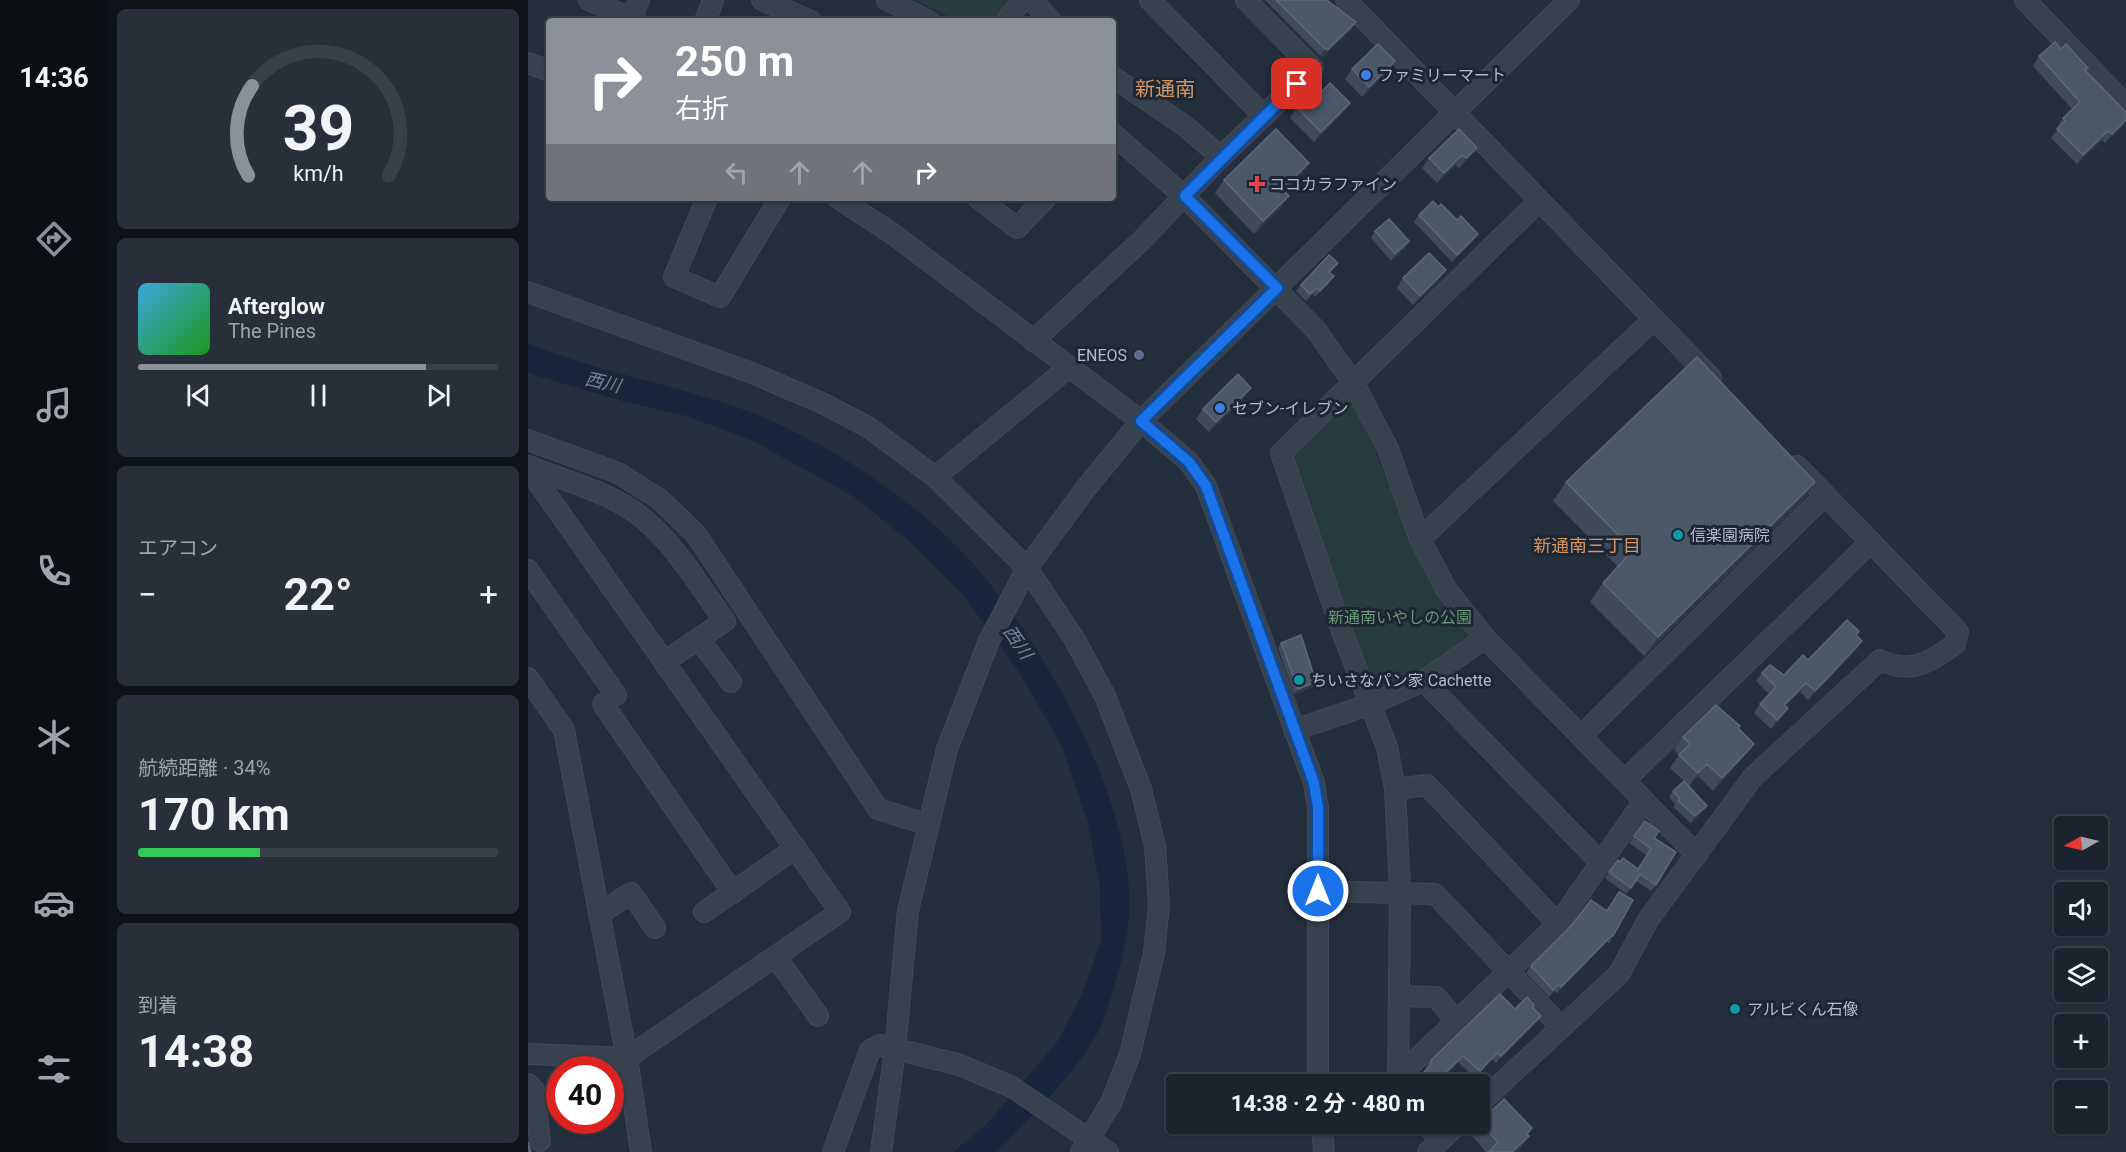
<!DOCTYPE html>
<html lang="ja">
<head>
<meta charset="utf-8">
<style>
  body { margin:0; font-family:Roboto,"Noto Sans JP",sans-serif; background:#282f3a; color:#f1f3f6; height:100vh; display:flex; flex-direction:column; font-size:22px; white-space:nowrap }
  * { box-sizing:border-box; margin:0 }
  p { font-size:20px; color:#a0a4aa }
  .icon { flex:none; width:33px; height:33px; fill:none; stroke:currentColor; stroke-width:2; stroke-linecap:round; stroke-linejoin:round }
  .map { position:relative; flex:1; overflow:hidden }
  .panel { display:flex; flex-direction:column; gap:9px; padding:9px; background:#0f1319; width:420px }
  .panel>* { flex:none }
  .guide { position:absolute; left:18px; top:18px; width:570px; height:183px; border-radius:6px; box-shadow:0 2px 4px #0004,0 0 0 2px #39404a; background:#8c9099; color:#fff; overflow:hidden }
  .needle { width:39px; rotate:262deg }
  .fabs { position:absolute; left:1526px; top:816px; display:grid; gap:12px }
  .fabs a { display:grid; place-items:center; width:54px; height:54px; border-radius:6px; background:#1b232e; box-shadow:0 2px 4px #0004,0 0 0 2px #39404a; font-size:30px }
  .speed { position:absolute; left:18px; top:1056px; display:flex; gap:12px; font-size:30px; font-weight:700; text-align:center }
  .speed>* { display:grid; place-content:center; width:78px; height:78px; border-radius:50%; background:#1b232e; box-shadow:0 2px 4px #0004,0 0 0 2px #39404a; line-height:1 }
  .speed .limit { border:9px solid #d22; background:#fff; color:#111 }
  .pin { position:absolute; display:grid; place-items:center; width:51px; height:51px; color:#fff; margin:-26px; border-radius:12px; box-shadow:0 3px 9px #0006 }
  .me { position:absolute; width:66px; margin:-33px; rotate:0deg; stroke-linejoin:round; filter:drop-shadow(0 0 4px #0008) }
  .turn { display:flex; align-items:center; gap:21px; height:126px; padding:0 30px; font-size:27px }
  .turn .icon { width:78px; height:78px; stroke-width:2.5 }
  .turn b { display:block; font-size:42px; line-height:51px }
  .lanes { display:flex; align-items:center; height:57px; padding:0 30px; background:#0003; justify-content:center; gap:30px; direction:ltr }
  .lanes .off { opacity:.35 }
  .big { font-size:45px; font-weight:700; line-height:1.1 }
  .panel .card { flex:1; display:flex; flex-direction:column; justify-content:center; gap:9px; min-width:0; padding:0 21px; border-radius:9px; background:#282f3a }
  .panel .dial { align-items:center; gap:0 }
  .dial svg { height:156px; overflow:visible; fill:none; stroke:#39404a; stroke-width:7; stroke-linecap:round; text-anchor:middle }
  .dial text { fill:#f1f3f6; stroke:none }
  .song { display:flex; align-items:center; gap:18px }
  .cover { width:72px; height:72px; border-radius:9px; background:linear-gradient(135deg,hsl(200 70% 55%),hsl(120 70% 35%)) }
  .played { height:6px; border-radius:3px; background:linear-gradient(90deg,#8c9099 80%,#39404a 80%) }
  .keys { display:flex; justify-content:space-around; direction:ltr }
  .heat { display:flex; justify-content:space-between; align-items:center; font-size:33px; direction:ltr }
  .charge { height:9px; border-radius:4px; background:linear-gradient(90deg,#34c759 34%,#39404a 0) }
  .trip { position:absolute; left:638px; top:1074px; width:324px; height:60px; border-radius:6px; background:#1b232e; box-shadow:0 2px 4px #0004,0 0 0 2px #39404a; font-weight:700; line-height:60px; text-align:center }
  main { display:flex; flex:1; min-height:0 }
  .menu { display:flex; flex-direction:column; width:108px; justify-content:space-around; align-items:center; background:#0b0e12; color:#a0a4aa }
  .menu .icon { width:42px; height:42px }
  .menu .selected { color:#8c9099 }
  .menu b { font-size:27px; color:#f1f3f6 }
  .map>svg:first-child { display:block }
  .green { fill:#263c3f }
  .water { fill:#17263c }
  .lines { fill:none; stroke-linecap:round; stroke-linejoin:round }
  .minor-casing { stroke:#414a57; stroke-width:22 }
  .minor { stroke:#38414e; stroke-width:20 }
  .wall { fill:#3f4b5c }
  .shaded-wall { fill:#2f3b4b }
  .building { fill:#4b5868; stroke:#5c6777; stroke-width:1.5 }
  .route-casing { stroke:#114b97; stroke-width:15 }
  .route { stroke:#1a73e8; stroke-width:10 }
  .shop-dot { fill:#3f7fe0; stroke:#1d2633; stroke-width:2 }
  .health-dot { fill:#e0444e; stroke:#1d2633; stroke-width:2 }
  .service-dot { fill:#5c6f8a; stroke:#1d2633; stroke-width:2 }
  .culture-dot { fill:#0f9aa8; stroke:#1d2633; stroke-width:2 }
  .labels { text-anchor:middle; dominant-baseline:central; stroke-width:6; stroke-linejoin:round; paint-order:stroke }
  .poi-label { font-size:16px; fill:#b4bcc9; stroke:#1d2633; text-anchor:start }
  .park-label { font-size:16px; fill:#6b9a76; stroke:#1d2633 }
  .water-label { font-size:18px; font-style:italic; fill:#6d86a8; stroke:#1d2633 }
  .neighbourhood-label { font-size:18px; fill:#d59563; stroke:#1d2633 }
  .quarter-label { font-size:20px; fill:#d59563; stroke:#1d2633 }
</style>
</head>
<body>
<main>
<nav class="menu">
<b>14:36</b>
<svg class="icon selected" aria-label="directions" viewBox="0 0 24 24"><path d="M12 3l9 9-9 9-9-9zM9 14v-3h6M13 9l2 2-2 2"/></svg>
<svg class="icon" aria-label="music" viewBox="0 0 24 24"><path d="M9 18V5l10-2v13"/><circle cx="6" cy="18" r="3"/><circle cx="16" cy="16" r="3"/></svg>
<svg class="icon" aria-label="phone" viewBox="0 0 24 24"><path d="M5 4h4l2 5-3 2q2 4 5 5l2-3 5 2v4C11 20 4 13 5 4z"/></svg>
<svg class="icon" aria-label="climate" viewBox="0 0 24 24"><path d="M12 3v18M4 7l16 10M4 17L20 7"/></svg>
<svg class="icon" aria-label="car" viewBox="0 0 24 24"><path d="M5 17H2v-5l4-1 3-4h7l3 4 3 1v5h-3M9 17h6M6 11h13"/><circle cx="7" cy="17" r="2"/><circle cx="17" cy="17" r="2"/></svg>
<svg class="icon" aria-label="filters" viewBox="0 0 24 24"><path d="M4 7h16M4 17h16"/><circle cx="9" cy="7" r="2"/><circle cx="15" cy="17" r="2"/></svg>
</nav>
<section class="panel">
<div class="card dial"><svg viewBox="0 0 100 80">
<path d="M14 69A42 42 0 1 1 86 69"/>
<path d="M14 69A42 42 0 0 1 16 23" stroke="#8c9099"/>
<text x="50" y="56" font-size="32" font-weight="700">39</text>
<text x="50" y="72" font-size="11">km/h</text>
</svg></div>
<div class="card">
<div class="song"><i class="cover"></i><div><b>Afterglow</b><p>The Pines</p></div></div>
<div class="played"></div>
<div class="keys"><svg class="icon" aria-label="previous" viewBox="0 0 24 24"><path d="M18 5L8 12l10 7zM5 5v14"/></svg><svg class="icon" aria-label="pause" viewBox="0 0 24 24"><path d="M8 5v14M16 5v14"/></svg><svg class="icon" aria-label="next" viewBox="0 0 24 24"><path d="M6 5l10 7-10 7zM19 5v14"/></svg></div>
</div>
<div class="card"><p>エアコン</p>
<div class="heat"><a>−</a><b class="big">22°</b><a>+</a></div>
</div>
<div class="card"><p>航続距離 · 34%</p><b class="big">170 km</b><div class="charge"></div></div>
<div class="card"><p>到着</p><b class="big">14:38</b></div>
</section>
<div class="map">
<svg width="1598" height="1152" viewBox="0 0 1598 1152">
  <rect width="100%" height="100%" fill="#242f3e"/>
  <g class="green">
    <path d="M387,0H479L463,21H430Z"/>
    <path d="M823,392L885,543L944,632L889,675L844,692L757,454Z"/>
  </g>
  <path class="water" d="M0,343C85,379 180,388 263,430C330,463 398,510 447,566C518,648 608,805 601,916C599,944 591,971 583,997C579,1007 577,1020 571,1030C547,1075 504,1115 469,1152H425L458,1125L530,1041L554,994L573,941L572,886L559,820L533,744L489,669L435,595L381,541L325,496L225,441L159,416L94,401L0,373Z"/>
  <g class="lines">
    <defs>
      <g id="minor">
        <path d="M61,0L109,21"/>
        <path d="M234,0L283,21"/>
        <path d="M359,0L401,21"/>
        <path d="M503,0L523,21"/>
        <path d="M622,0L736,116"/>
        <path d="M818,0L1183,378"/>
        <path d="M1497,0L1598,105"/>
        <path d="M102,21L111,0"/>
        <path d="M177,21L185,0"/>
        <path d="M478,21L494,0"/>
        <path d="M0,63L21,71"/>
        <path d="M585,77L657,126L693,157"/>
        <path d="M585,134L656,196L788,330L826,384L860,449L892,539L918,589L957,638L1169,855"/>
        <path d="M179,198L146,277L192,297L252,198"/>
        <path d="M310,198L365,234L613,421L661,462L678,486L786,783L790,808V1084"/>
        <path d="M450,198L489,228L518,198"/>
        <path d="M0,292L224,373L294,403L340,427L407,477L499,568L547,640L577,696L613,789L627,846L631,904L626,953L602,1054L583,1103L553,1152"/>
        <path d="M505,341L613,241L693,157L785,68L718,0"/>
        <path d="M0,440L90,473L131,499L167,533L350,809L401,825"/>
        <path d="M0,466C37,481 86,493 117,520C149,547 172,587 197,621L136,662"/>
        <path d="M0,468L312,912L99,1058L0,1054"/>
        <path d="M407,477L540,368"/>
        <path d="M892,539L1126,319"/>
        <path d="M0,570L88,695"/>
        <path d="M171,639L203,682"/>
        <path d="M0,678L36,730L99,1058L113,1152"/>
        <path d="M896,681L1073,863"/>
        <path d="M75,704L205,893"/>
        <path d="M766,730L843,704L896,681L957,638"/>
        <path d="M1053,736L1297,495"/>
        <path d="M1097,780L1343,542"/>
        <path d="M867,789L899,785L1030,924"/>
        <path d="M790,891L907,894L1033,1027"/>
        <path d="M176,912L268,848"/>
        <path d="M71,914L103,893L127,928"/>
        <path d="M248,957L290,1016"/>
        <path d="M871,996L908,997L929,1021"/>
        <path d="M870,1077L1030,924L1116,801"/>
        <path d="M0,1084L6,1090L12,1141"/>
        <path d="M870,1084L872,891L867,789L859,747L816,637L753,453L1011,201"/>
        <path d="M951,1104L1091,974L1120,920L1225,777L1352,660C1382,675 1403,662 1427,644L1430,632L1269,466"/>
        <path d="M794,1124L796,1152"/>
        <path d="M898,1124L913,1140"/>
        <path d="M305,1152L342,1050L352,1045L432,1065L484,1087L580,1152"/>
        <path d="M353,1152L367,1050L380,911L419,749L461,641L499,568L558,488L613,421L1041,0"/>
        <path d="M900,1152L930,1124"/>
      </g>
    </defs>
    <use href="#minor" class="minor-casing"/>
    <use href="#minor" class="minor"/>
  </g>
  <g class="wall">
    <path d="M737,0H801L800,1L824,29L795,57L792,56Z"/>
    <path d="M1533,49L1560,68L1558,71L1596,125L1577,143L1574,140L1549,164L1523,138L1530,129L1529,128L1535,118L1544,109L1505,66L1511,56Z"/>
    <path d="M867,61L860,71L834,97L817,79L824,69Z"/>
    <path d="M782,103L815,113L786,142L762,118L769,108Z"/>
    <path d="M931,129L942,157L931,168L928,165L909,183L894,168L901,158Z"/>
    <path d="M781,163L772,176L756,191L752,209L726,234L687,193L696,180Z"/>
    <path d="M910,207L950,234L945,241L924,262L886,222L891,215Z"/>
    <path d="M847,231L881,241L877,248L863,261L843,238Z"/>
    <path d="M810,263L802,273L806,276L801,283L787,297L784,294L778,301L768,291L773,285Z"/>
    <path d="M875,278L911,280L885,305L869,288Z"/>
    <path d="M723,388L716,398L681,432L668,419L675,409Z"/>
    <path d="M1038,482H1287L1274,501L1116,656L1062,602L1075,583L1090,567L1025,501Z"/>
    <path d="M1328,635L1334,641L1328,650L1280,700L1272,692L1257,706L1260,708L1254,717L1243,729L1226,713L1232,704L1241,694L1228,681L1234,673L1256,675L1280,660Z"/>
    <path d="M753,643L788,682L785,687L766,694L750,648Z"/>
    <path d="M1210,729L1226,744L1216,757L1185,791L1170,776L1161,786L1179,806L1174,812L1163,823L1145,807L1147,804L1141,797L1145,791L1156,781L1142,768L1151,755L1146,750L1155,737Z"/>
    <path d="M1117,821L1126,838L1128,885L1123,891L1108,881L1098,894L1077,878L1090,860L1110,869L1118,855L1101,843Z"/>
    <path d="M1063,900L1085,936L1081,943L1079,942L1029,993L1026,991L1021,997L998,973L1003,966L1043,926Z"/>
    <path d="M1004,1007L1008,1022L968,1063L964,1059L947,1078L930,1062L911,1081L898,1070V1066L903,1060L987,1009Z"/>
    <path d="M952,1122L1000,1135L1001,1136L989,1152H958L943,1135Z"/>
  </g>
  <g class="shaded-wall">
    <path d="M828,22L824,29L795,57L792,56L797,49Z"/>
    <path d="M867,61L860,71L834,97L841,87Z"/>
    <path d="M822,103L815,113L786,142L793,132Z"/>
    <path d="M1598,120L1596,125L1577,143L1584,134Z"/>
    <path d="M1580,131L1574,140L1549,164L1555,155Z"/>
    <path d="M949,148L942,157L931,168L938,158Z"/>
    <path d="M934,155L928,165L909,183L916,173Z"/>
    <path d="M781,163L772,176L745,202L754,189Z"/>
    <path d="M761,196L752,209L726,234L735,221Z"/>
    <path d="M950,234L945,241L924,262L929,255Z"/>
    <path d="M881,241L877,248L863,261L867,254Z"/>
    <path d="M918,270L911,280L885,305L892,296Z"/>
    <path d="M806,276L801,283L787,297L792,291Z"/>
    <path d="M723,388L716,398L681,432L688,422Z"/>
    <path d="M1287,482L1274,501L1116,656L1130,637Z"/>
    <path d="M1334,641L1328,650L1280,700L1287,691Z"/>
    <path d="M788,682L785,687L766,694L770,689Z"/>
    <path d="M1278,683L1272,692L1250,714L1256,705Z"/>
    <path d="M1260,708L1254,717L1243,729L1249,720Z"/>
    <path d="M1226,744L1216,757L1185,791L1194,778Z"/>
    <path d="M1179,764L1170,776L1161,786L1170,773Z"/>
    <path d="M1179,806L1174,812L1163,823L1167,816Z"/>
    <path d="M1084,935L1079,942L1029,993L1033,987Z"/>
    <path d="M1013,1016L1008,1022L968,1063L973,1056Z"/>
    <path d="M969,1053L964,1059L947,1078L952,1071Z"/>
    <path d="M935,1056L930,1062L907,1084L910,1080Z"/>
    <path d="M1004,1128L995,1141L1001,1136L992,1149L989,1152H984Z"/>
  </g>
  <g class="building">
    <path d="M748,0H800V1L828,22L799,50L797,49Z"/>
    <path d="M1527,42L1533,49L1538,44L1560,68L1557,70L1598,112V120L1584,134L1580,131L1555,155L1529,129L1537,121L1535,118L1552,102L1511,56Z"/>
    <path d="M850,44L867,61L841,87L824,69Z"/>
    <path d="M802,83L822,103L793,132L769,108L778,99L782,103Z"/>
    <path d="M748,129L781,163L754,189L761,196L735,221L696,180Z"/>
    <path d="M931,129L949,148L938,158L934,155L916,173L901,158Z"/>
    <path d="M905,201L910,207L913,204L929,220L933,216L950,234L929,255L891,215Z"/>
    <path d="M861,219L881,241L867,254L847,231Z"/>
    <path d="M901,253L918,270L892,296L875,278Z"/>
    <path d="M801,255L810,263L801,272L806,276L792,291L789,288L782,294L773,285Z"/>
    <path d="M1169,357L1287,482L1130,637L1075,583L1105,550L1038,482Z"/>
    <path d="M710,374L723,388L688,422L675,409Z"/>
    <path d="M1319,620L1331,631L1328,635L1334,641L1287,691L1278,683L1256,705L1260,708L1249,720L1232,704L1248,687L1234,673L1242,665L1256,675L1275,655L1280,660Z"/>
    <path d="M773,635L788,682L770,689L753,643Z"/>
    <path d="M1188,705L1212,726L1210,728L1226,744L1194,778L1179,764L1170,773L1151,755L1162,744L1155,737Z"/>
    <path d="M1156,781L1179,806L1167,816L1150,801L1152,799L1145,791Z"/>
    <path d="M1117,821L1131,831L1126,838L1148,852L1128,885L1112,874L1103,888L1081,872L1090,860L1092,862L1095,858L1110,869L1123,849L1106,836Z"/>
    <path d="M1091,892L1105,900L1085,936L1084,935L1033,987L1031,984L1025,990L1003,966L1043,926L1063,900L1079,911Z"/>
    <path d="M972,994L987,1009L999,997L1006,1005L1004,1007L1013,1016L973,1056L969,1053L952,1071L935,1056L910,1080L914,1084H884L902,1066L903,1060Z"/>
    <path d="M976,1099L1004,1128L999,1134L1001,1136L984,1152H961L970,1142L952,1122Z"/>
    <path d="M0,1142L2,1149L3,1152H0Z"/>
  </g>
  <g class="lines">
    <defs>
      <path id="route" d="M769,84L657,196L749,288L613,421L661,462L678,486L786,783L790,808V891"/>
    </defs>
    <use href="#route" class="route-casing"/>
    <use href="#route" class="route"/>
  </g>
  <g class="shop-dot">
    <circle cx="838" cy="75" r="6"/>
    <circle cx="692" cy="408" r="6"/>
  </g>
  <path class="health-dot" d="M726 175h6v6h6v6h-6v6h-6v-6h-6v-6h6z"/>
  <circle class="service-dot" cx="611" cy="355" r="6"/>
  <g class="culture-dot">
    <circle cx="1150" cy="535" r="6"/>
    <circle cx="771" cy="680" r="6"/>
    <circle cx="1207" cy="1009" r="6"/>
  </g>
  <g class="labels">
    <g class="poi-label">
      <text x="850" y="75">ファミリーマート</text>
      <text x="741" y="184">ココカラファイン</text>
      <text x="599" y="355" text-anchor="end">ENEOS</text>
      <text x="704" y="408">セブン-イレブン</text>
      <text x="1162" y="535">信楽園病院</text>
      <text x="783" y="680">ちいさなパン家 Cachette</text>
      <text x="1219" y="1009">アルビくん石像</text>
    </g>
    <g class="park-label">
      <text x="872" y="617">新通南いやしの公園</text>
    </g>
    <g class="water-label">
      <text transform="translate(75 382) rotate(13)">西川</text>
      <text transform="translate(490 642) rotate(55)">西川</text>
    </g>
    <g class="neighbourhood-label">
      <text x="1059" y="545">新通南三丁目</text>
    </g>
    <g class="quarter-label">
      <text x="637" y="89">新通南</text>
    </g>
  </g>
</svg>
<div class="fabs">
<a><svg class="needle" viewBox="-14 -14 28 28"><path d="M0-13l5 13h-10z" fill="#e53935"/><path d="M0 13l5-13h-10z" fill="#a0a4aa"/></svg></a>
<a><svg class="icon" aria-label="sound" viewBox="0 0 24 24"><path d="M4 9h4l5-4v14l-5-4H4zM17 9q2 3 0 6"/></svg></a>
<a><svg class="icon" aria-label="layers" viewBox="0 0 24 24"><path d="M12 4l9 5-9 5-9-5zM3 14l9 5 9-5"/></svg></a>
<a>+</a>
<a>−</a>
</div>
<div class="speed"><div class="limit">40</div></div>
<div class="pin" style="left:769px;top:84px;background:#d93025"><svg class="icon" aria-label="arrive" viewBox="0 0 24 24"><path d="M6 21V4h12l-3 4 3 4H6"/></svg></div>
<svg class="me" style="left:790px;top:891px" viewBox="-20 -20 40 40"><circle r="17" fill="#1a73e8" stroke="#fff" stroke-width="3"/><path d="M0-11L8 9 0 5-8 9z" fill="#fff"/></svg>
<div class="trip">14:38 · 2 分 · 480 m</div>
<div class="guide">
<div class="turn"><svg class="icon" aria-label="right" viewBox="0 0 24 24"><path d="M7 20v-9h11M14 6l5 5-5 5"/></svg><div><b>250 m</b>右折</div></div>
<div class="lanes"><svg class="icon off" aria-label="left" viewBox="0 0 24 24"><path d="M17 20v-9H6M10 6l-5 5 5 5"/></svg><svg class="icon off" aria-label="ahead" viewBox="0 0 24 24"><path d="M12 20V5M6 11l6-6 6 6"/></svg><svg class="icon off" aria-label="ahead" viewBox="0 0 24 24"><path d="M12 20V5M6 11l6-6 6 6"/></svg><svg class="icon" aria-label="right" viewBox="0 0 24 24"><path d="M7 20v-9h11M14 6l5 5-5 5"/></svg></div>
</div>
</div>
</main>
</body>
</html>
